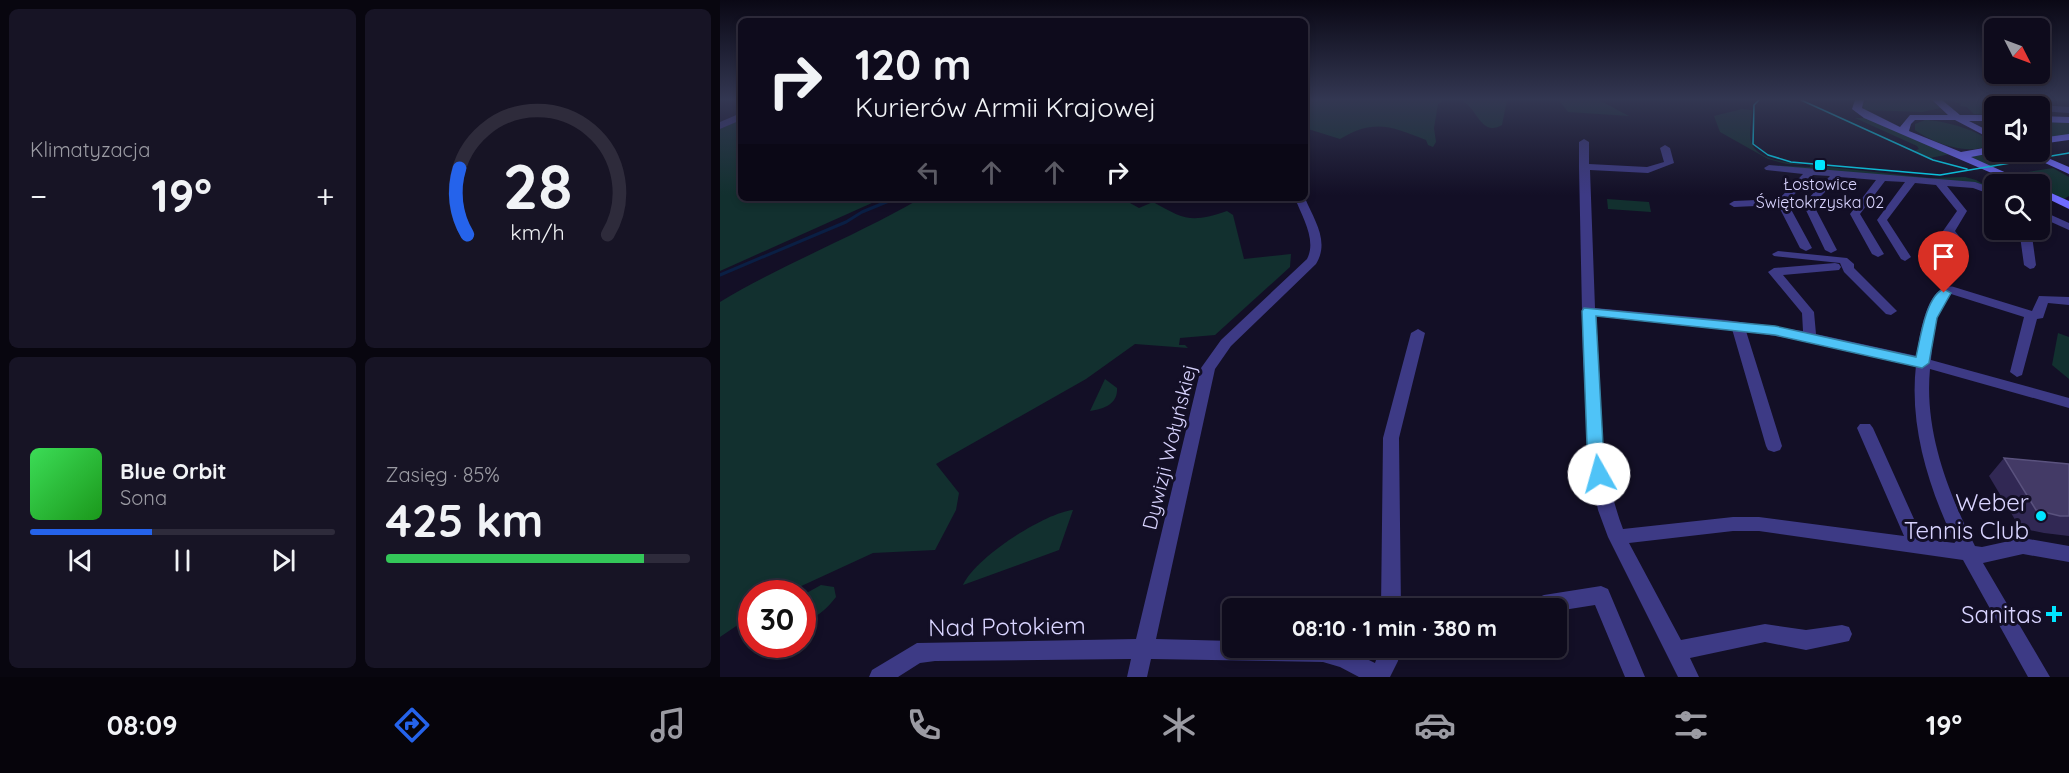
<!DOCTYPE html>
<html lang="pl">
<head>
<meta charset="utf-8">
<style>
  body { margin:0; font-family:Quicksand,sans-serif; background:#171425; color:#f1f3f6; height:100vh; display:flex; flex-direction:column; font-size:22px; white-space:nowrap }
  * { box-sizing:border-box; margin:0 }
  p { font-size:20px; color:#9b9ba3 }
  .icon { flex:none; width:33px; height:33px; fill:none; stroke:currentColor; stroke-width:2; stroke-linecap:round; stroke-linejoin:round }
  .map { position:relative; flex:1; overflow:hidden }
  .drawer { display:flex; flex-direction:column; gap:9px; padding:9px; background:#08060f; width:720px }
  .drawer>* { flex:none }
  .banner { position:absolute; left:18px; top:18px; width:570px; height:183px; border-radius:9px; box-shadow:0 3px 9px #0003,0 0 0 2px #2e2b3b; background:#0e0b1c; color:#f1f3f6; overflow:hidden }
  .needle { width:39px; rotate:132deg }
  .controls { position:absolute; left:1264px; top:18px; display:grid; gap:12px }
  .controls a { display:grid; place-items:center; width:66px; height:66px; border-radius:9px; background:#0e0b1c; box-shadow:0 3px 9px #0003,0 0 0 2px #2e2b3b; font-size:30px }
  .speed { position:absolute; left:18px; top:580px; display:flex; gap:12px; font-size:30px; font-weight:700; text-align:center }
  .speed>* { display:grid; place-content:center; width:78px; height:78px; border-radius:50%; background:#0e0b1c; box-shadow:0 3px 9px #0003,0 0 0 2px #2e2b3b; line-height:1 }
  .speed .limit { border:9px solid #d22; background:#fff; color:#111 }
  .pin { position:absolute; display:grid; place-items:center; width:51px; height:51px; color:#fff; margin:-62px -26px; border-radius:50% 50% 50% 0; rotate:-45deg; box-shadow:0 0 6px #0007 }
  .pin .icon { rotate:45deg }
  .me { position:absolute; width:66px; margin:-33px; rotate:353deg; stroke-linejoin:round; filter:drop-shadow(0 0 4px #0008) }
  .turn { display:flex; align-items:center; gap:21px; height:126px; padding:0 18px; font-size:27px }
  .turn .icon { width:78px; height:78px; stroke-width:2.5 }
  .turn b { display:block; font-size:42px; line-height:51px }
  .lanes { display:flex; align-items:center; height:57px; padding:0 18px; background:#0003; justify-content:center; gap:30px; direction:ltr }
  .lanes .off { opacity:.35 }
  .big { font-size:45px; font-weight:700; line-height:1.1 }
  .drawer .tile { flex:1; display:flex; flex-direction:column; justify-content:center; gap:9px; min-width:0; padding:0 21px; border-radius:9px; background:#171425 }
  .drawer .dial { align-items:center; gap:0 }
  .dial svg { height:156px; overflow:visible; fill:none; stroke:#2e2b3b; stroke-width:7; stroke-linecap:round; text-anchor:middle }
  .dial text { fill:#f1f3f6; stroke:none }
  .song { display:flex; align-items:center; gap:18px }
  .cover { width:72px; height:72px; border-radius:9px; background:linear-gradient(135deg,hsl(130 70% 55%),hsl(120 70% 35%)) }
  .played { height:6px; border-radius:3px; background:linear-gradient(90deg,#2563eb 40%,#2e2b3b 40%) }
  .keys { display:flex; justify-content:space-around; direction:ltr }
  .heat { display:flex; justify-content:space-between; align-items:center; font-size:33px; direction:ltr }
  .charge { height:9px; border-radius:4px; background:linear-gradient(90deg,#34c759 85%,#2e2b3b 0) }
  .drawer .tiles { flex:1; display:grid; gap:9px; grid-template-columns:repeat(2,1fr) }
  .trip { position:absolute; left:502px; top:598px; width:345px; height:60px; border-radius:9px; background:#0e0b1c; box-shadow:0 3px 9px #0003,0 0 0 2px #2e2b3b; font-weight:700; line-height:60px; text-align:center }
  .dock { display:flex; height:96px; justify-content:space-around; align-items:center; background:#06040b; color:#9b9ba3 }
  .dock .icon { width:42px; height:42px }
  .dock .active { color:#2563eb }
  .dock b { font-size:27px; color:#f1f3f6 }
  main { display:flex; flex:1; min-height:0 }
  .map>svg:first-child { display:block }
  .green { fill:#12302f }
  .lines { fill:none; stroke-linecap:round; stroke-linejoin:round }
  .stream-far1 { stroke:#0a1f44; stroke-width:2 }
  .stream { stroke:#0a1f44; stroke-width:3 }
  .minor { fill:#3d3a85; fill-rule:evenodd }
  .tertiary { fill:#3d3a85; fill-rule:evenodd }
  .secondary { fill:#6f6bff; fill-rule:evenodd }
  .tram { stroke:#00e5ff; stroke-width:1.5 }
  .wall { fill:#312854 }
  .building { fill:#433a66; stroke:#5a527e; stroke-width:1.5 }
  .route { fill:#4fc3f7; stroke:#337fa1; stroke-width:1.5 }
  .poi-dot { fill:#00e5ff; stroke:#130f26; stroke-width:2 }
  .labels { text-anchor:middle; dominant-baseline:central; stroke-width:6; stroke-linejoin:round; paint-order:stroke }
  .far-poi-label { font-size:16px; fill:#d9d4ff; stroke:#130f26 }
  .street-label { font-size:20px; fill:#d9d4ff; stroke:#130f26 }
  .near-poi-label { font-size:24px; fill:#d9d4ff; stroke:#130f26; text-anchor:end }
  .near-street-label { font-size:24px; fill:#d9d4ff; stroke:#130f26 }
</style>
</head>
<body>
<main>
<section class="drawer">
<div class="tiles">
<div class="tile"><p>Klimatyzacja</p>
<div class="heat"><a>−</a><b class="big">19°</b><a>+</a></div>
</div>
<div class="tile dial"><svg viewBox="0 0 100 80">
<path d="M14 69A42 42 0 1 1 86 69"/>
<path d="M14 69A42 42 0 0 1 10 35" stroke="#2563eb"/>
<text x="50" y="56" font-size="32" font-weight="700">28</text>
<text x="50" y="72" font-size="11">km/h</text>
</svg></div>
<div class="tile">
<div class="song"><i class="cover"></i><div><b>Blue Orbit</b><p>Sona</p></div></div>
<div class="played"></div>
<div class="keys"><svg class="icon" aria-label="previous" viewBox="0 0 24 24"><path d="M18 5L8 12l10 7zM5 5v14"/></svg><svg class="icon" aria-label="pause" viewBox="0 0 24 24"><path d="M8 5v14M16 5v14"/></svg><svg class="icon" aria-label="next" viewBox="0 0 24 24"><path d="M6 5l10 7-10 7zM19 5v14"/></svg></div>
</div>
<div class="tile"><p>Zasięg · 85%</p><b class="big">425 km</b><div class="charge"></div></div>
</div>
</section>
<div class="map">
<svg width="1349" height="677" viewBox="0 0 1349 677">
  <rect width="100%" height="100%" fill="#130f26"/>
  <g class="green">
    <path d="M585,100H725L718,104L714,128L716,142L713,147L708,145L706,140C672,127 655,118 620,139L585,128Z"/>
    <path d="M740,100H787L782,125C760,138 757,105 740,100Z"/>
    <path d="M839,100H879L909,116L848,112Z"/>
    <path d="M1149,100H1210L1221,108L1202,112L1144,110L1143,104Z"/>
    <path d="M1247,100L1275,102L1271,103L1275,106V115L1254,114L1247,107L1240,106L1241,104L1233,101Z"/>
    <path d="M1022,109L1032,110C1032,120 1028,135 1032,144C1039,161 1069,162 1083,165L1067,164L1048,159L1000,132L994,116Z"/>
    <path d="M1135,118H1146L1230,154L1210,158L1194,151L1199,149L1197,146Z"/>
    <path d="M21,119V198H163L0,271V129Z"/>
    <path d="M1205,120C1220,120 1263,130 1270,144C1250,157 1213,143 1195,130V124Z"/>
    <path d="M1320,120L1349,121V135L1320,139Z"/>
    <path d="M1278,152H1301L1317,159L1270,167L1248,157Z"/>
    <path d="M1045,165L1090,167V165L1211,178L1245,177L1256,180L1275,191L1260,184Z"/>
    <path d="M1333,168L1349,177V196L1344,199L1320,188V184H1311L1289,175Z"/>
    <path d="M201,198H401L419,208L433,202C465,220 471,223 507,211L513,215L524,259L571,254L570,267L495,335L460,338L459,345H465L468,348L415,344L366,379L216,464L239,493L236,510L215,550L153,553L64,594H32L31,616L0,637V302C65,263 136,236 201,198Z"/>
    <path d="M887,199L929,202L931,212L888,209Z"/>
    <path d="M1338,333L1349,337V379L1332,365Z"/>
    <path d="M385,379L397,388C398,404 384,409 370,411Z"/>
    <path d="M353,510L339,550L243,585C255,558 324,513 353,510Z"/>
    <path d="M101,585L114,587L116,597C108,607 97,620 83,618V595Z"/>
  </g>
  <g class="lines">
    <path class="stream-far1" d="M172,200L176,198"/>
    <path class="stream" d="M0,275L126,222L142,212L176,198"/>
    <g class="minor">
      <path d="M1271,103H1303L1307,106L1274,108L1271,107Z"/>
      <path d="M1320,105L1349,107V113L1320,111V106H1317Z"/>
      <path d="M864,139L869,142V164L927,167L944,162L940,148L945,145L950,148L954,163L928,173L870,170L875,308L1006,320L1083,331L1082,313L1048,272L1054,268L1115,263L1119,264L1121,267L1119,270L1063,275L1094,312L1096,334L1197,356C1199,338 1207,281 1234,287L1312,311L1319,296L1349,297V305L1328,303L1323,318L1317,319L1302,375L1297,377L1290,372L1304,317L1231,294C1214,309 1213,339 1211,360L1349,398V408L1210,369C1204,431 1228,492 1255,546L1262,547L1303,538L1349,546V562L1303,554L1263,563L1330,677H1308L1243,560L1039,531H1013L909,543L961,640L1045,624L1086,630L1122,625L1129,627L1132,634L1129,641L1086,650L1045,642L970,658L979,677H958L888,537L878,510L871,474L863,359L859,167V142ZM875,316L1012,329L1046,446L1048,450L1054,452L1060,450L1062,446L1026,331L1120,347L1196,365C1189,427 1209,488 1235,543L1203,539L1153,428L1150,424H1140L1137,428L1184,536L1039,517H1013L903,529C879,467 878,382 875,316Z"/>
      <path d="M1049,165L1255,182L1275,189V196L1253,188L1227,186L1247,211L1235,231L1242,240L1236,243L1232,242L1223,231L1237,211L1216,185L1195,183L1167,220L1191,257L1185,261L1181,259L1157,220L1185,182L1165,181L1140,214L1164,254L1158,257L1152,254L1130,214L1156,180L1120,177L1093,204L1117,250L1111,253L1105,250L1083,204L1110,176L1093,175L1067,202L1092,248L1086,251L1080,248L1058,205L1014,207L1009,204L1014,201L1059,199L1083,174L1046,170L1044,168Z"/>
      <path d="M575,198H585C594,220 610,241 596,264L511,346L495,369L436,639L513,641V648H624L655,663L660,648H680L678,661L670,677H639L620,667L603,662L431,659L427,677H407L411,659L215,661L200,663L178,677H149L152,670L197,643L416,639L481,368L501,340L587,259C597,240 582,217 575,198Z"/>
      <path d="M1320,210L1349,223V230L1320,217Z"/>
      <path d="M1297,230H1307L1312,236L1316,265L1314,268L1310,269L1304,265L1300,236Z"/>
      <path d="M1058,251L1127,258L1134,264V268L1177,311L1171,315L1166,314L1124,272L1120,263L1054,256L1052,254Z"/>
      <path d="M698,329L705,333L679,438L681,609H661L663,438L691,333Z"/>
      <path d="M881,586L888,589L925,677H905L875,605L837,611V609H817L814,604L817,598L824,595Z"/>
    </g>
    <path class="tertiary" d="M21,113V120L0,129V122Z"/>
    <g class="secondary">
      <path d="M1135,100H1144L1142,108L1180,127L1190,115H1228L1212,100H1222L1240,115H1275V121H1249L1275,134V141L1235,120H1195L1191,124L1189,131L1241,152L1275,146V152H1277L1251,157L1311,184H1297L1144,118L1132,109Z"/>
      <path d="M1320,116L1349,117V123L1320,122Z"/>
      <path d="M1349,134V140L1320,144V138Z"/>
      <path d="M1301,152H1314L1349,167V174Z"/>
      <path d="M1320,188L1349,201V209L1320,195Z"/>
    </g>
    <g class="tram">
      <path d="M1039,100L1034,105L1033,144L1048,155L1071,162L1220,175L1349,153"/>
      <path d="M1081,100L1213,160L1247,169"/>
    </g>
  </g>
  <path class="wall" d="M1284,458L1349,464V536L1324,533L1300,528L1269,476Z"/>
  <path class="building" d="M1284,458L1349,464V516H1340L1316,510Z"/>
  <linearGradient id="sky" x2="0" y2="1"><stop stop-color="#0a0815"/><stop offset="0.51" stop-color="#333752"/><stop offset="1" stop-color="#333752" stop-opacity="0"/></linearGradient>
  <rect width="1349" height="195" fill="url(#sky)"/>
  <path class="route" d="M1224,289L1231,293L1217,318L1209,363L1202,368L1055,335L876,316L883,445L887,474L885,479L879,481L873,479L867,445L862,311L864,308L1055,326L1196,357C1200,340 1206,295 1224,289Z"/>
  <g class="poi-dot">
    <rect x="1094" y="159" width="12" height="12" rx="3"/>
    <circle cx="1321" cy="516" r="6"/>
    <path d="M1331 605h6v6h6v6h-6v6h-6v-6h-6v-6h6z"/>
  </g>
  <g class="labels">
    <g class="far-poi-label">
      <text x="1100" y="184">Łostowice<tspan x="1100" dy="18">Świętokrzyska 02</tspan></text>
    </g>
    <g class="street-label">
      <text transform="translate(449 447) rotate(-76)">Dywizji Wołyńskiej</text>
    </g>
    <g class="near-poi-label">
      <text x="1309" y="502">Weber<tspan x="1309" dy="28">Tennis Club</tspan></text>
      <text x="1322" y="614">Sanitas</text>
    </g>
    <g class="near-street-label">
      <text transform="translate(287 626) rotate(-1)">Nad Potokiem</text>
    </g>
  </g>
</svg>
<div class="controls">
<a><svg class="needle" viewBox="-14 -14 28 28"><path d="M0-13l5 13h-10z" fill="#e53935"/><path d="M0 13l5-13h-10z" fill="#9b9ba3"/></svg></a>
<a><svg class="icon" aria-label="sound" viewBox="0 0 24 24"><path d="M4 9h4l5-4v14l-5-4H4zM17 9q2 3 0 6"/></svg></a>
<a><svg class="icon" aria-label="search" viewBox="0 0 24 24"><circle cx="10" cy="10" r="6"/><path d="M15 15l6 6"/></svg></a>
</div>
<div class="speed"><div class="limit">30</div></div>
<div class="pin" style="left:1224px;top:293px;background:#d93025"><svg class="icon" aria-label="arrive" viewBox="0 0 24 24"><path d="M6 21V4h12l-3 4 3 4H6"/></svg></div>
<svg class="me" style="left:879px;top:474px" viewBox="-20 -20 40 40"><circle r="19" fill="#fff"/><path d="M0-13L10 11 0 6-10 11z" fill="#4fc3f7"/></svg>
<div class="trip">08:10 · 1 min · 380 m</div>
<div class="banner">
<div class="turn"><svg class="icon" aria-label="right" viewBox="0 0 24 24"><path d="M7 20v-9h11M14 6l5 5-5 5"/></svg><div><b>120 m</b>Kurierów Armii Krajowej</div></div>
<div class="lanes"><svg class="icon off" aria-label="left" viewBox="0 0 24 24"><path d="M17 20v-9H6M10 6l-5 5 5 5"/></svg><svg class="icon off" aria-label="ahead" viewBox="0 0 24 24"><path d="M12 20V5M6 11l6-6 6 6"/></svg><svg class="icon off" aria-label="ahead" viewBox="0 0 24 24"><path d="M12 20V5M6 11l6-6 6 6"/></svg><svg class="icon" aria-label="right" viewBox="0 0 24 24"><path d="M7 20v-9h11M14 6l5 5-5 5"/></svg></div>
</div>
</div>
</main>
<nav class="dock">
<b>08:09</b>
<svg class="icon active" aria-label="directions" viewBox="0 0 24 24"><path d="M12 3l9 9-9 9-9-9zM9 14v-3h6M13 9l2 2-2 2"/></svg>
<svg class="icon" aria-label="music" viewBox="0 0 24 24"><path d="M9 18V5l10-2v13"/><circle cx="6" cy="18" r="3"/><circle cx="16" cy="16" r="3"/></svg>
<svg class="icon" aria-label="phone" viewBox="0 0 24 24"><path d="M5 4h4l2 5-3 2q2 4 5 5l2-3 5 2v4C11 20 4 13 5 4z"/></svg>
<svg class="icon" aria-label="climate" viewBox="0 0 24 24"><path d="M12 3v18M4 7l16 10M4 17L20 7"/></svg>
<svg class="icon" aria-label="car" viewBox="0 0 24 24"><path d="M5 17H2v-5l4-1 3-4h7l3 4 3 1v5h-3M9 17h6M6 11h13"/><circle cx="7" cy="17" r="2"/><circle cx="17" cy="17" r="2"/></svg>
<svg class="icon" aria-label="filters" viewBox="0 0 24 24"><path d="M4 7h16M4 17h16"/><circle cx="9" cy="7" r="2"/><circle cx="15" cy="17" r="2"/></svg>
<b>19°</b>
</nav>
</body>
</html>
